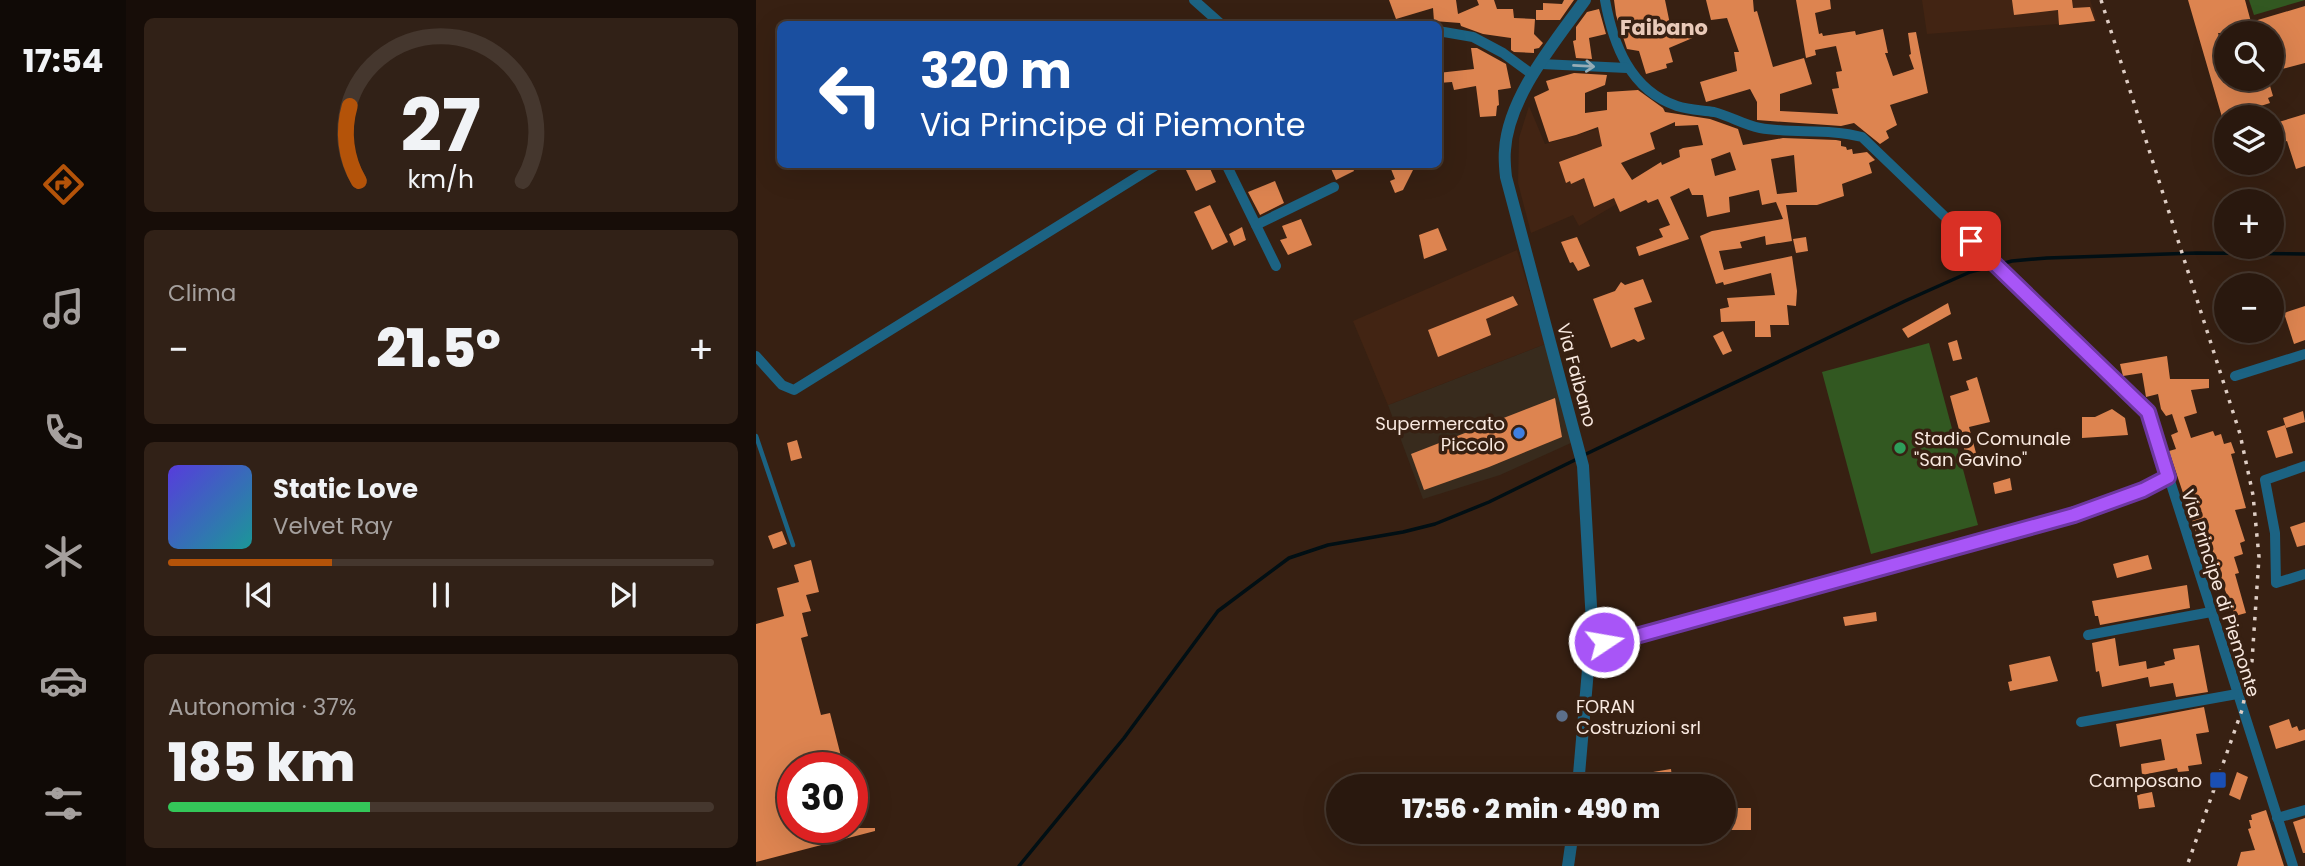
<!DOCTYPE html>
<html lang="it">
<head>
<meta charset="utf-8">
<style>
  body { margin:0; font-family:Poppins,sans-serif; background:#312117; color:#f1f3f6; height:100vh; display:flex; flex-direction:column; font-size:26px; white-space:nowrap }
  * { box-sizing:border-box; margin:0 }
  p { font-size:23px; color:#a5a09e }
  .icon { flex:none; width:38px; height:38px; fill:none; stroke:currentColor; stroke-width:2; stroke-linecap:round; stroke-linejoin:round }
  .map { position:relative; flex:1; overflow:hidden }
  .side { display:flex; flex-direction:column; gap:18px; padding:18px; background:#170d08; width:630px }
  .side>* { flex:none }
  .guide { position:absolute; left:21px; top:21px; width:665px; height:147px; border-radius:10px; box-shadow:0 7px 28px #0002,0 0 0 2px #45372e; background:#1a4fa0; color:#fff; overflow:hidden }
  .tools { position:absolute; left:1458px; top:21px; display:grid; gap:14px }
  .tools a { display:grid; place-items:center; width:70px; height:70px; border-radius:50%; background:#29180e; box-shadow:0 7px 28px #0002,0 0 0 2px #45372e; font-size:35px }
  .speed { position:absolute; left:21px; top:752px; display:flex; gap:14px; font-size:35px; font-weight:700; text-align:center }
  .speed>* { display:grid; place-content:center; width:91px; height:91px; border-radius:50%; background:#29180e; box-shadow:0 7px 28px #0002,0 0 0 2px #45372e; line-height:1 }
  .speed .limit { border:10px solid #d22; background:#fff; color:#111 }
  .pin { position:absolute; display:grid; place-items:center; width:60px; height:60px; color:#fff; margin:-30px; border-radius:14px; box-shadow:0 4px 10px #0006 }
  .me { position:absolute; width:77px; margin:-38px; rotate:78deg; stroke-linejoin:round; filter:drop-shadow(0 0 5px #0008) }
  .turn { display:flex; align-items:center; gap:24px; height:147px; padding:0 28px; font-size:32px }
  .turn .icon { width:91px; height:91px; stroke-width:2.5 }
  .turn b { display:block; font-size:49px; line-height:60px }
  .big { font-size:52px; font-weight:800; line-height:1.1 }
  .side .card { flex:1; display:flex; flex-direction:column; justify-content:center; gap:10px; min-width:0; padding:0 24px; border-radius:10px; background:#312117 }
  .side .dial { align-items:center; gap:0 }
  .dial svg { height:182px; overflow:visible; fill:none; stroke:#45372e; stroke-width:7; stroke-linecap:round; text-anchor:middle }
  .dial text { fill:#f1f3f6; stroke:none }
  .song { display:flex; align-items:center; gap:21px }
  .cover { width:84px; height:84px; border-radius:10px; background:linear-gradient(135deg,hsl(250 70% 55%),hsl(180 70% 35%)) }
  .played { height:7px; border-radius:4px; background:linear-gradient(90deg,#b45309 30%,#45372e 30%) }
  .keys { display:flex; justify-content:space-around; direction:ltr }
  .heat { display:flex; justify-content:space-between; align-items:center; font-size:38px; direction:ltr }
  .charge { height:10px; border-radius:5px; background:linear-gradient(90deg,#34c759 37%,#45372e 0) }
  .trip { position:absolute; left:570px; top:774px; width:410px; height:70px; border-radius:35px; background:#29180e; box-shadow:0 7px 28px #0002,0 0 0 2px #45372e; font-weight:800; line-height:70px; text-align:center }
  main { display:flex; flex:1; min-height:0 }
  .tabs { display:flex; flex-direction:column; width:126px; justify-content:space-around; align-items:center; background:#100a06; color:#a5a09e }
  .tabs .icon { width:49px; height:49px }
  .tabs .active { color:#b45309 }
  .tabs b { font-size:32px; color:#f1f3f6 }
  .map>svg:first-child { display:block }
  .commercial { fill:#382b1d }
  .built { fill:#422413 }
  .green { fill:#325821 }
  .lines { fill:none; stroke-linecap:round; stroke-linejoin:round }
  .stream { stroke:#010f14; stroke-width:3.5 }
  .building { fill:#dd8450; fill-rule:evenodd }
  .service { stroke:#1c6383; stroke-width:4.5 }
  .minor { stroke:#1c6383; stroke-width:10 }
  .tertiary { stroke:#1c6383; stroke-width:12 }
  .rail { stroke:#dfcec5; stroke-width:3.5; stroke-dasharray:3.5 7; stroke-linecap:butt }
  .oneway { stroke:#95acb6 }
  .route-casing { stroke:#6d37a1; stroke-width:18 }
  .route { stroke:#a855f7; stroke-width:12 }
  .shop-dot { fill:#3f7fe0; stroke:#372012; stroke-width:2.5 }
  .leisure-dot { fill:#2e9e5b; stroke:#372012; stroke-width:2.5 }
  .service-dot { fill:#5c6f8a; stroke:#372012; stroke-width:2.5 }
  .transit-dot { fill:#1a4fb4; stroke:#372012; stroke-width:2.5 }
  .labels { text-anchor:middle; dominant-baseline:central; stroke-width:7; stroke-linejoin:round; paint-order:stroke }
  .street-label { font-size:18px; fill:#f8e8df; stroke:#372012 }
  .poi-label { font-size:18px; fill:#f8e8df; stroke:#372012; text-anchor:end }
  .quarter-label { font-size:21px; font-weight:bold; fill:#e9cab9; stroke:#372012 }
</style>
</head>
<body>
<main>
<nav class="tabs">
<b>17:54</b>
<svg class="icon active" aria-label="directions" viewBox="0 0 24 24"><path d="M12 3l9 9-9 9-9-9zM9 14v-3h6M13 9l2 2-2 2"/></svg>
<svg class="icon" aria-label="music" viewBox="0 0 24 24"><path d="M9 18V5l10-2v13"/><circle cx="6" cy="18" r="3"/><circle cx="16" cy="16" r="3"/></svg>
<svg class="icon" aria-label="phone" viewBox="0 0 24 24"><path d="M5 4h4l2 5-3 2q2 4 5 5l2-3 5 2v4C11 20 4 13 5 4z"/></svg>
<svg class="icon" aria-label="climate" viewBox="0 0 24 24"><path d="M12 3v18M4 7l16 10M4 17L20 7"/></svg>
<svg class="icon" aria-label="car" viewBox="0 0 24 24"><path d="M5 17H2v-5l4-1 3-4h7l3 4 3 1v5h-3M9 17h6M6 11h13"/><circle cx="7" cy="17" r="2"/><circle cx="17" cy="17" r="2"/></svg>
<svg class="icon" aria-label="filters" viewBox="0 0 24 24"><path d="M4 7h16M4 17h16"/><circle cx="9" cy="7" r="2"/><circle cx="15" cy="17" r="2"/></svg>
</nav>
<section class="side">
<div class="card dial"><svg viewBox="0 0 100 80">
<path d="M14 69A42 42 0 1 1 86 69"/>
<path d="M14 69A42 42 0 0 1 10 36" stroke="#b45309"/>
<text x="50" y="56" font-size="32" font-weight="700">27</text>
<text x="50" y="72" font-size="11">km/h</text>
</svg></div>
<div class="card"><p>Clima</p>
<div class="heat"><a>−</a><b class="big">21.5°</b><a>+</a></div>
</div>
<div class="card">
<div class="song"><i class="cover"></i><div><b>Static Love</b><p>Velvet Ray</p></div></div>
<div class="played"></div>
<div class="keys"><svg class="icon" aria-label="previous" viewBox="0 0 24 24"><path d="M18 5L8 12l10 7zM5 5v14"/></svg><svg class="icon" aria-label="pause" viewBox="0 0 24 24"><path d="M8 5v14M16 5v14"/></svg><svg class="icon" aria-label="next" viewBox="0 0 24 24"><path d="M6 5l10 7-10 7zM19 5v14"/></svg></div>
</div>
<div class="card"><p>Autonomia · 37%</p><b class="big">185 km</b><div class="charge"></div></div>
</section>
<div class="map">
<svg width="1549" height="866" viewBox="0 0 1549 866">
  <rect width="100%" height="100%" fill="#372012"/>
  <path class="commercial" d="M789,344L817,442L744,475L667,499L632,405Z"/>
  <g class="built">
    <path d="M1166,0H1334L1341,21L1171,34Z"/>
    <path d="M773,106L789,144L842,129L871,198L823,226L817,215L775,233L762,183L763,138Z"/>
    <path d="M761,250L789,344L632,405L597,321Z"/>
  </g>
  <g class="green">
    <path d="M1493,0H1549L1498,15Z"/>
    <path d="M1173,343L1222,525L1115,554L1066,372Z"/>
  </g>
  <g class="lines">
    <g class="stream">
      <path d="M828,455L1149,301L1214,272L1256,261L1291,258L1441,253L1549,254"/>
      <path d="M263,866L368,738L462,611L533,558L572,545L647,532L679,524L733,502L821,459"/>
    </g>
  </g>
  <g class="building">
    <path d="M633,0H700L702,14L723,5L721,0H738L741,9H757L758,18L779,19L778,34L787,43L783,48L778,49V53L758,52L755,50V38L727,34L705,26L704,23L678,21L677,8L640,19Z"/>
    <path d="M808,0H818L804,20H780V10H787V3L806,4Z"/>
    <path d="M858,0H909L915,29L948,20L953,31L913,48L917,62L910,64L911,68L890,74L883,51L871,49L870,46L860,15Z"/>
    <path d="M950,0H997L998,12L1001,11L1017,67L1048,58L1056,84L1024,94V111L1082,114L1076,89L1083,88L1080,72L1086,71L1080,46L1059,50L1060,55L1050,58L1040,0H1074L1075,9L1059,13L1063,34L1066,33L1067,36L1099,31L1100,35L1127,29L1132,53H1129L1137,76L1158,69L1153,55L1155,54L1152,33L1160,32L1172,93L1134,105L1141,125L1130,131L1133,138L1124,144L1098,123L1085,126L1001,120V102L994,89L950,102L944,82L981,71L978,52H983L971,18L955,20Z"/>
    <path d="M1256,0H1316L1317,8L1334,7L1339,21L1303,25L1302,10L1258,15Z"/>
    <path d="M1432,0H1489L1495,22L1549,6V63L1522,70L1516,45V33H1462L1470,59V79H1512L1517,96L1512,98L1514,103L1486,112L1487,117H1466Z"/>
    <path d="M843,9L850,34L833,38L836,59L820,58L817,41L820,40V27L831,12Z"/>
    <path d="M715,48H721L750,64L755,88L742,90L743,105L741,106L740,116L724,117L720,86L698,90L696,82L682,83V73L718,69Z"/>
    <path d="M818,73L851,75L849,85L829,93V113L851,110V92L882,90L907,108L909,112L954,119L982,129L987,145L1027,138L1080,140L1085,141V146L1090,147L1091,150L1096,149L1097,154L1111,152L1119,160L1113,163L1116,173L1086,184L1088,196L1061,205H1030L1036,241L1010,245L1009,236L984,242L986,248L963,251L968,270L1036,256L1041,291L1040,306L1031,305L1033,325H1014L1015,337H999V321L965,322L964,309L973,307L971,298L1019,295L1015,273L968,285L967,282L960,284L944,236L956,231L1027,219L1020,202L1006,205L1003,190L973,197L974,212L951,217L947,195H936L933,188L914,197L933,239L883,256L880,247L907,237L903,229L914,225L902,199L892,203L890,200L864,212L858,198L838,207L828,178L815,184L814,181L810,183L803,162L846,146L842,127L820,135L793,142L778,97L793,90L790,81ZM919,122V126L942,125L947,145L927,148L923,150L924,157L906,165L905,162L876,180L865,163L899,149L894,133ZM974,152L980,170L959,176L955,159ZM1038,155L1041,192L1021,194L1015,159Z"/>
    <path d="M1549,114V166L1540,169L1531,141L1516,145V124Z"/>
    <path d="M442,164H452L460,182L440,191L430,170Z"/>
    <path d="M573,164H595L598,171L580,180Z"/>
    <path d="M645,164H660L647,190L639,193L634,181L639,179L635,169Z"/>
    <path d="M519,181L528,203L504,215L492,192Z"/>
    <path d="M454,205L472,242L456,250L438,212Z"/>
    <path d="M545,219L556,245L532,255L524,240L531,238L526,226Z"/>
    <path d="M486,227L490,240L478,246L473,234Z"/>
    <path d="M682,228L691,250L668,259L663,235Z"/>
    <path d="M821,237L834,266L822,271L817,262L814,263L805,242Z"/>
    <path d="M1050,237L1052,251L1040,253L1037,239Z"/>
    <path d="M887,279L896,302L878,308L889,339L882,342L878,339L855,348L837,299L859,291L865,282L869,285Z"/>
    <path d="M757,296L762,305L730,319L735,335L682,357L672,330Z"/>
    <path d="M1192,303L1195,314L1152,338L1146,329Z"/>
    <path d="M1549,306V340L1538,344L1528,313Z"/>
    <path d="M967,331L976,351L967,355L957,336Z"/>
    <path d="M1201,340L1206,359L1197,361L1192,343Z"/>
    <path d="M1411,356L1414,379H1453V388L1435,390L1441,413L1428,417L1435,438L1457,431L1459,436L1465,434L1468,444L1475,442L1479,453L1475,454L1490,508L1479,510L1489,541L1484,543L1487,554L1478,557L1483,573L1479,574L1490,613L1479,616L1454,551L1447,553L1413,451L1420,449L1415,435L1422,432L1416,414L1410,416L1405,409L1402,394L1390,397L1386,373L1367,376L1364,364Z"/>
    <path d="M1221,377L1234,422L1213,427L1223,464L1213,467L1194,396L1213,390L1210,381Z"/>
    <path d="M799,398L806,437L733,467L668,490L655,454Z"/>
    <path d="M1356,409L1369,418L1372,435L1326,438V417H1339Z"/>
    <path d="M1547,411L1549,422L1530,428L1527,418Z"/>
    <path d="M1529,425L1537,453L1520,458L1511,431Z"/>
    <path d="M41,440L46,458L35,461L31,443Z"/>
    <path d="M1254,478L1256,490L1239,494L1237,483Z"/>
    <path d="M1549,522V545L1541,547L1534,527Z"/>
    <path d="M26,531L31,544L17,549L12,536Z"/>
    <path d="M1392,555L1396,569L1361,578L1357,564Z"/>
    <path d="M55,560L63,592L50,595L55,611L46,613L52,636L45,638L65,715L74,713L88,768H37V828H119V831L0,862V624L28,616L21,588L43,582L38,565Z"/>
    <path d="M1431,585L1434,608L1344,625L1342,616H1339L1336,601Z"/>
    <path d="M1120,612L1121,621L1089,626L1087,617Z"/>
    <path d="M1359,638L1363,666L1390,661L1391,669L1409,665L1408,662L1419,659L1417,649L1443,645L1452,692L1420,697L1417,683L1394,687L1392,677L1346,687L1343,671L1340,672L1336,643Z"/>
    <path d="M1294,656L1302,681L1254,691L1252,682L1256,681L1253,665Z"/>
    <path d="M1448,707L1453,732L1440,734L1446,764L1432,766L1433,771L1422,772L1421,768L1386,775L1385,764L1409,760L1405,739L1364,747L1360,724Z"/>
    <path d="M1533,719L1536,728L1541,726L1543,731L1549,729V740L1520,749L1513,726Z"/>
    <path d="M915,769L917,786H894L893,782L886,783L885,774Z"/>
    <path d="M1481,772L1492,777L1484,800L1473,795Z"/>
    <path d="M1396,792L1399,807L1383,809L1381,795Z"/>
    <rect x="968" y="808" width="27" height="22"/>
    <path d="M1510,810L1528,866H1481L1485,852L1499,850L1492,829L1495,828L1493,820H1496L1495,815Z"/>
    <path d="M1549,818V853H1547L1537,822Z"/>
  </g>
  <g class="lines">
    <path class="service" d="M0,436L37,545"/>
    <g class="minor">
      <path d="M438,0L465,24"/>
      <path d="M849,0C857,44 874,90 921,106C933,110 946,110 958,112C974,116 988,125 1004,128C1038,134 1072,128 1106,137L1392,412L1537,866"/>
      <path d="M682,31L717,37L747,53L777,75"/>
      <path d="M785,64L871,68"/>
      <path d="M470,164L520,266"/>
      <path d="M500,225L578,187"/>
      <path d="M0,356L26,385L38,390L402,164"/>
      <path d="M1479,376L1549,354"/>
      <path d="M1549,466L1509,480L1519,533L1520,583L1549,574"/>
      <path d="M1332,635L1455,612"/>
      <path d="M834,640L848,642L862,641L1318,515L1387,490L1412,477"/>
      <path d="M1325,722L1481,694"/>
      <path d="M1521,818L1549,810"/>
    </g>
    <g class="tertiary">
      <path d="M822,786L836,623L827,466L750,177C749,168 748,159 749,150C752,97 799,42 829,0"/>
      <path d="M812,866L817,831"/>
    </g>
    <path class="rail" d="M1345,0L1484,434L1497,495L1503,557L1496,661L1486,710L1431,866"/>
  </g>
  <defs><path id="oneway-shaft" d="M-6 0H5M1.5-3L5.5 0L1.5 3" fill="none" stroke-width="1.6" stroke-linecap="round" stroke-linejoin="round" transform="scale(1.75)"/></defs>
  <use class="oneway" href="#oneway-shaft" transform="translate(828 66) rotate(3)"/>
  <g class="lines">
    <defs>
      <path id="route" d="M848,642L862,641L1318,515L1387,490L1412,477L1392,412L1215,241"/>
    </defs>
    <use href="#route" class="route-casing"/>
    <use href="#route" class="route"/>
  </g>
  <circle class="shop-dot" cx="763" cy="433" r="7"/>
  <circle class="leisure-dot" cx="1144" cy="448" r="7"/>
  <circle class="service-dot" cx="806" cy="716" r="7"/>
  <rect class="transit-dot" x="1453" y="771" width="18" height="18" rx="3.5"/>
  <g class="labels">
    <g class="street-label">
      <text transform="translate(821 375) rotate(75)">Via Faibano</text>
      <text transform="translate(1465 593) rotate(72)">Via Principe di Piemonte</text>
    </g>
    <g class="poi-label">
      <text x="749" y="423">Supermercato<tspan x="749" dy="21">Piccolo</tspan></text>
      <text x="1158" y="438" text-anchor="start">Stadio Comunale<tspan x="1158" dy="21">"San Gavino"</tspan></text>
      <text x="820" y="706" text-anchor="start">FORAN<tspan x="820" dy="21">Costruzioni srl</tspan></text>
      <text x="1446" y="780">Camposano</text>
    </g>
    <g class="quarter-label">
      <text x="908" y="27">Faibano</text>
    </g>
  </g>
</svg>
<div class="tools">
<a><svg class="icon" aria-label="search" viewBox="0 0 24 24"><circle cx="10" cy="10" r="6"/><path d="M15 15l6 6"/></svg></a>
<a><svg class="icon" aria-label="layers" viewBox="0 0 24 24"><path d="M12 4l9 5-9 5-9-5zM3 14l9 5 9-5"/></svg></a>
<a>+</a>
<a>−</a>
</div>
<div class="speed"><div class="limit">30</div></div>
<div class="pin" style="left:1215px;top:241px;background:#d93025"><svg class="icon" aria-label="arrive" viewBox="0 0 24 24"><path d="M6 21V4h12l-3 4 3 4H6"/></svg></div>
<svg class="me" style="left:848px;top:642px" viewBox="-20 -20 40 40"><circle r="17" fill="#a855f7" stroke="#fff" stroke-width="3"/><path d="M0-11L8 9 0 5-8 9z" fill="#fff"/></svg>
<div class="trip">17:56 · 2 min · 490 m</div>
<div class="guide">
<div class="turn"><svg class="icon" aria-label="left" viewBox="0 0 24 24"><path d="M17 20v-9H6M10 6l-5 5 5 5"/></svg><div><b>320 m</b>Via Principe di Piemonte</div></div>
</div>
</div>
</main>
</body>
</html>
